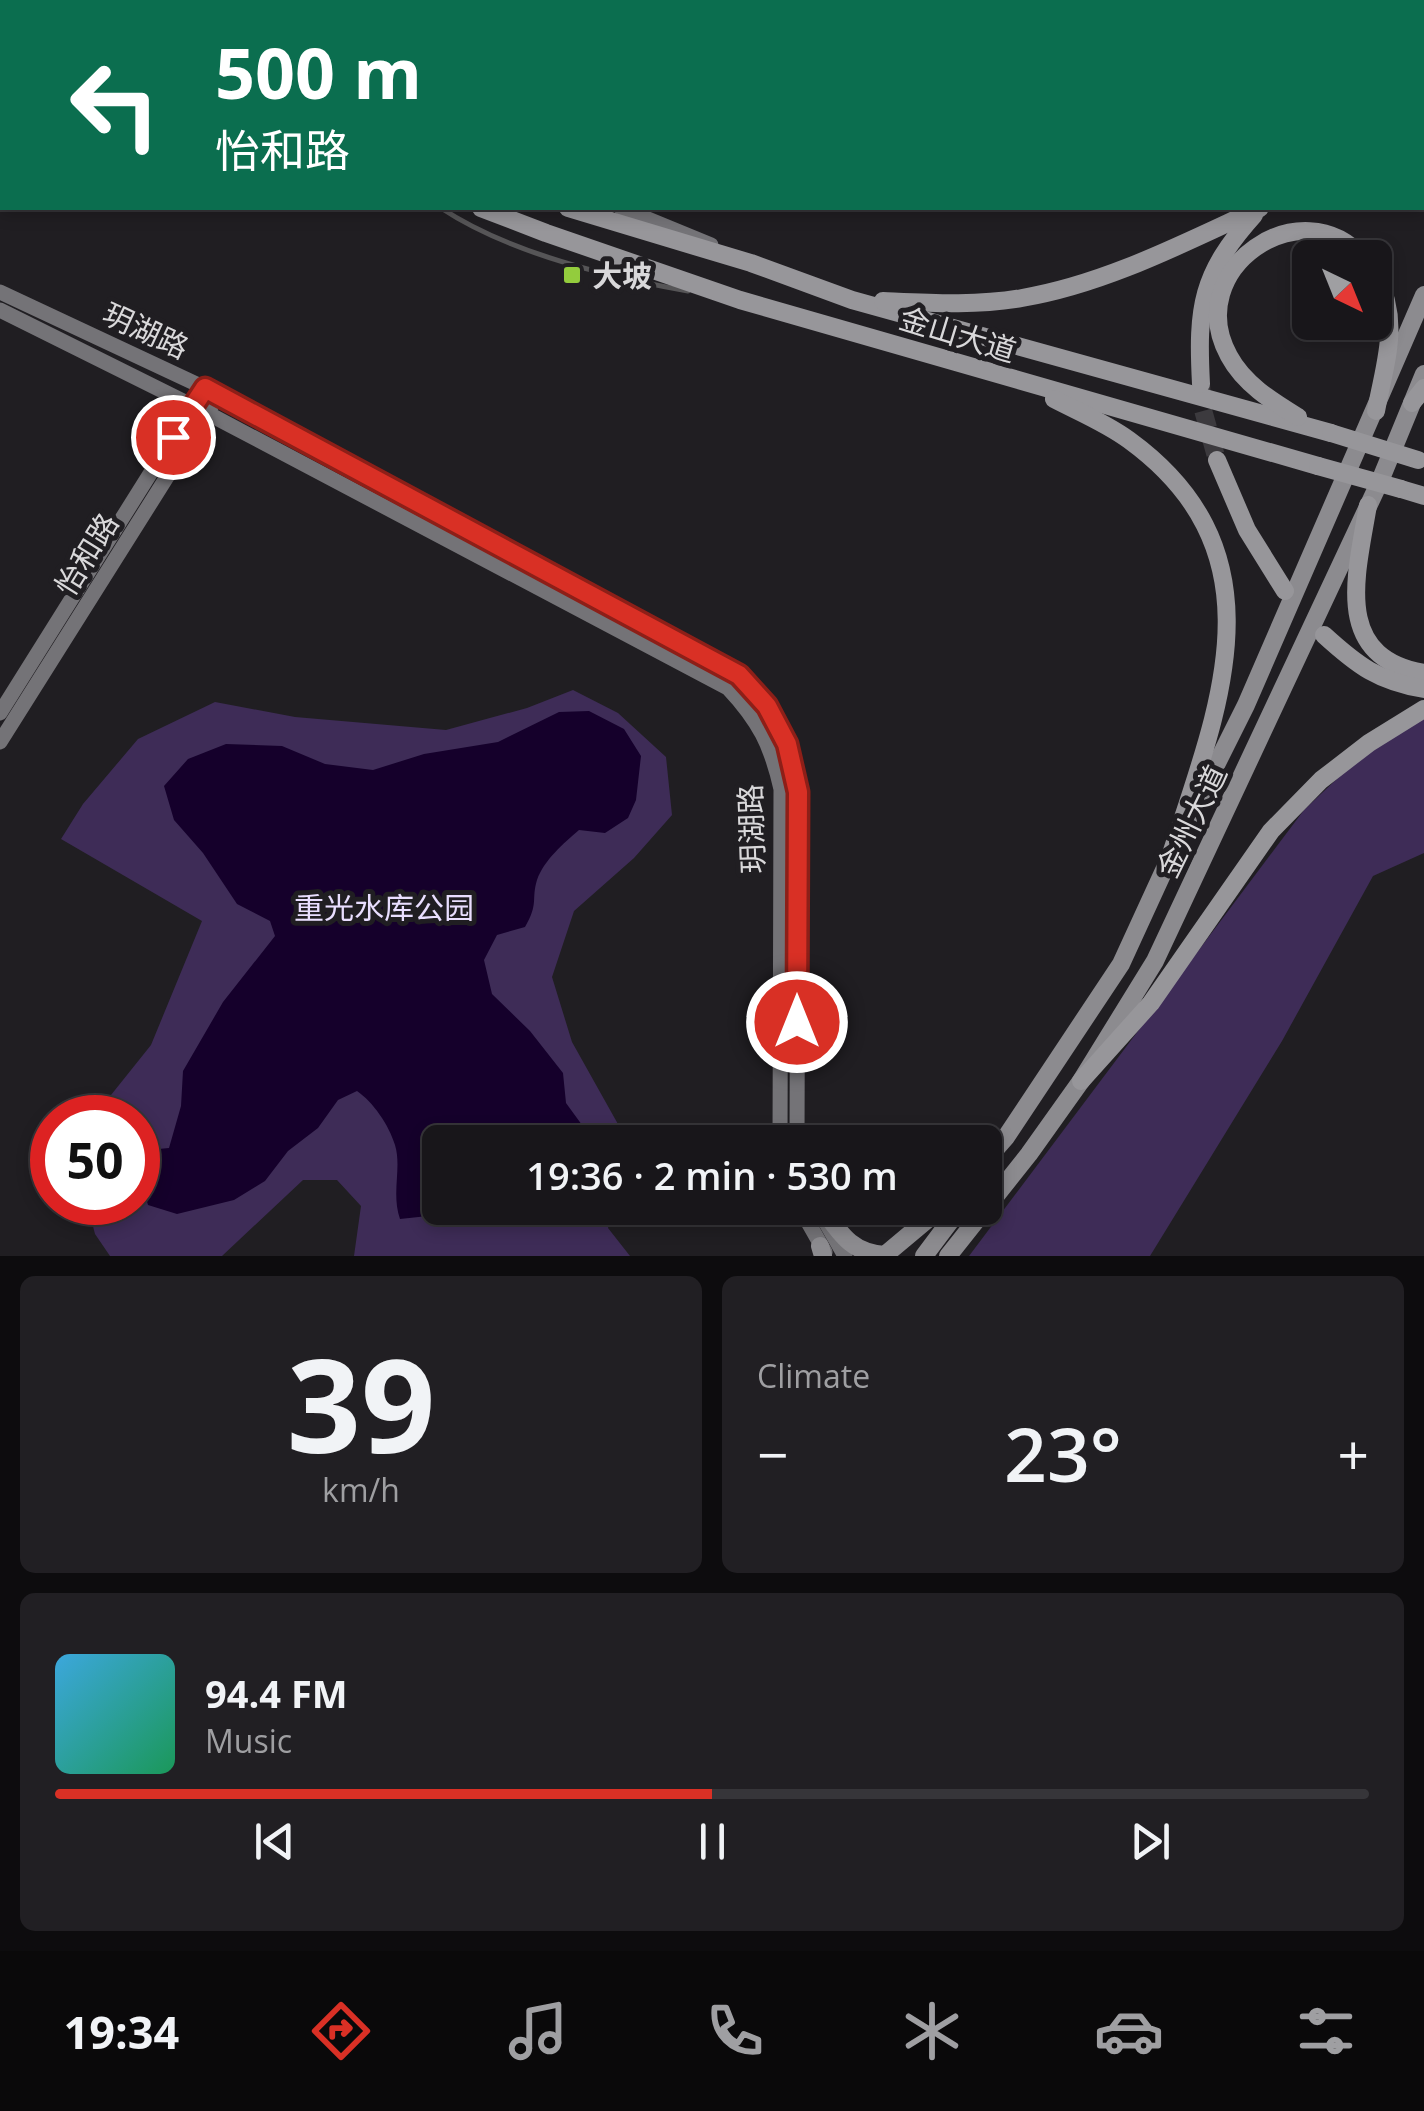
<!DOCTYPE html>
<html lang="en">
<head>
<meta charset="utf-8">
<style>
  body { margin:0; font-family:"Open Sans","Noto Sans SC",sans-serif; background:#211f23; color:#f1f3f6; height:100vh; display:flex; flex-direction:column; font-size:38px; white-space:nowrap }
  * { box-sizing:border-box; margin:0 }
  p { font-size:32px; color:#9f9fa2 }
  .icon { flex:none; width:55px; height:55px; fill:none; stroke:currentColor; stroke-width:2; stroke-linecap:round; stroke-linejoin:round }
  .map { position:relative; height:1256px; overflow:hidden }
  .drawer { display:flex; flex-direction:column; gap:20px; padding:20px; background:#0d0c0e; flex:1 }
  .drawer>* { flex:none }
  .hud { position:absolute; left:0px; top:0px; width:1425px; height:210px; box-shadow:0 5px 15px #0003,0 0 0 2px #363539; background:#0b6e4f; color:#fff; overflow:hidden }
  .needle { width:65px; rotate:137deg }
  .buttons { position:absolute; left:1292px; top:240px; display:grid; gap:20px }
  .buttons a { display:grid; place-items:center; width:100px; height:100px; border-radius:15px; background:#18161a; box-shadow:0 5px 15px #0003,0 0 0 2px #363539; font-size:50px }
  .speed { position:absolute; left:30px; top:1095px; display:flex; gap:20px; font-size:50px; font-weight:700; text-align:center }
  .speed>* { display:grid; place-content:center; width:130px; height:130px; border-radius:50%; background:#18161a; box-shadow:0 5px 15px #0003,0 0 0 2px #363539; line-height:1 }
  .speed .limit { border:15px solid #d22; background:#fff; color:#111 }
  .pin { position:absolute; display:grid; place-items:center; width:85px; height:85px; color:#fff; margin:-42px; border:5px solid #fff; border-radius:50%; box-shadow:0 2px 10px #0007 }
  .me { position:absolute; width:110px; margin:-55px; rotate:0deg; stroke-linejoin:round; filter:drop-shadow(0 0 8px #0008) }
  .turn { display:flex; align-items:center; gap:35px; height:210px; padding:0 50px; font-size:45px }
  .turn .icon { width:130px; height:130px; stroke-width:2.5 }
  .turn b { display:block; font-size:70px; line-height:85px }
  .big { font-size:75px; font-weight:600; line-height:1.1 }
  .drawer .card { flex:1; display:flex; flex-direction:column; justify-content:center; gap:15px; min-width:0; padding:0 35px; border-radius:15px; background:#211f23 }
  .drawer .dial { align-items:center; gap:0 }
  .dial b { font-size:130px; line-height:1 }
  .song { display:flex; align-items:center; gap:30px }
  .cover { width:120px; height:120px; border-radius:15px; background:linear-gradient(135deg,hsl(200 70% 55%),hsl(150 70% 35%)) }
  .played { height:10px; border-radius:5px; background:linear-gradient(90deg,#d93025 50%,#363539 50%) }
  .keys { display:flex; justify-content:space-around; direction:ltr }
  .heat { display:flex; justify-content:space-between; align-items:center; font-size:55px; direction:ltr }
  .drawer .tiles { flex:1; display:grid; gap:20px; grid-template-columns:1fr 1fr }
  .card:last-child { grid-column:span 2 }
  .trip { position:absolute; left:422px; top:1125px; width:580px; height:100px; border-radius:15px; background:#18161a; box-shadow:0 5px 15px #0003,0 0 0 2px #363539; font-weight:600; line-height:100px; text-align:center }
  .tabs { display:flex; height:160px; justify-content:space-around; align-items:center; background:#0a090a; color:#9f9fa2 }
  .tabs .icon { width:70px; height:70px }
  .tabs .current { color:#d93025 }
  .tabs b { font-size:45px; color:#f1f3f6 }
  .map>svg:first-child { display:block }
  .green { fill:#3e2c57 }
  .water { fill:#15002b }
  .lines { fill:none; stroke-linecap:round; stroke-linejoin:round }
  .trunk-tunnel { stroke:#3c3a3e; stroke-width:18; stroke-dasharray:18 9; stroke-linecap:butt }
  .service { stroke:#565557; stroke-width:5 }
  .minor { stroke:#565557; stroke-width:11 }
  .secondary { stroke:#747377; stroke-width:15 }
  .primary { stroke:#8c8b8f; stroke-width:18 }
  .trunk { stroke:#97969a; stroke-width:18 }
  .trunk-bridge { stroke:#97969a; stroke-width:18 }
  .route-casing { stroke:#8d1f18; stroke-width:25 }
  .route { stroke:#d93025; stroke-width:18 }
  .poi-dot { fill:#93cc3d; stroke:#201e22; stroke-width:4 }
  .labels { text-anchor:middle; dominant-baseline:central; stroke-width:10; stroke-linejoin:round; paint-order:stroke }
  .poi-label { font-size:30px; font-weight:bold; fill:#d9d8da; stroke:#201e22; text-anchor:start }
  .street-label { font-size:30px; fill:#d9d8da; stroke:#201e22 }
  .park-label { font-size:30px; fill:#e9deff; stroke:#201e22 }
</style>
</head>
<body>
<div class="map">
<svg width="1424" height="1256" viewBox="0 0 1424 1256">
  <rect width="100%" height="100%" fill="#201e22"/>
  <g class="green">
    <path d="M573,690L618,713L666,757L672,815L634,858L574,911L552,977L572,1042L628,1142H440V1208H613L608,1228L630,1256H354L361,1206L337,1180H303L222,1256H110L95,1234L87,1203L138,1202V1118L106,1117L111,1095L151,1045L202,921L61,839L83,804L138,739L215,702L295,717L446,730L527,708Z"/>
    <path d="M1424,718V853L1373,876L1282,1041L1150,1256H969L1304,810L1359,758Z"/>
  </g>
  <path class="water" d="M589,711L624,729L641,756L636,800L628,818L605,833L579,830C564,843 544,860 537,880C531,900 539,903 525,927L497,935L484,960L492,994L530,1031L563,1073L566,1103L582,1125L609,1142H440V1208H502L400,1219C391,1193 402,1168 395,1145C389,1125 373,1102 357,1091L338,1100L318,1128L288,1151L265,1181L234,1200L177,1214L148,1205L138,1169L148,1150L169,1148L181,1106L183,1071L223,1002L275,936L270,921L237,904L203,853L174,820L164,786L188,759L226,744L282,746L325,764L373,770L424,754L498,742L559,712Z"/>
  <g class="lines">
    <path class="trunk-tunnel" d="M1201,384L1203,410L1217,460"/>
    <path class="service" d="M441,208C509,253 608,277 688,291"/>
    <g class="minor">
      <path d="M349,0L353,2"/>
      <path d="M557,2L560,0"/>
    </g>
    <g class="secondary">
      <path d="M643,2L645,0"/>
      <path d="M667,2L670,0"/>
      <path d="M621,208L711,245"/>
      <path d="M0,292L205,388L739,675C777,716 786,738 798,792L797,1142"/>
      <path d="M0,310L207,413L728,688C759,721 771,745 781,789L780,1142"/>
      <path d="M0,713L197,399"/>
      <path d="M0,742L211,407"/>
      <path d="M800,1208L825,1252"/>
      <path d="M822,1216L845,1256"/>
    </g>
    <g class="primary">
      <path d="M1189,819L1246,705L1424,295"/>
      <path d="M985,1161L1006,1137L1121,964L1177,842"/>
      <path d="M822,1208C840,1233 851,1253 885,1255L941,1208"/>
      <path d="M820,1246L823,1256"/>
      <path d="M924,1256L960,1208"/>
      <path d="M948,1256L1029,1154L1081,1081L1155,961L1380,481L1424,374"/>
    </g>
    <g class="trunk">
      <path d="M125,0L128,2"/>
      <path d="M168,0L171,2"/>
      <path d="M1422,123L1424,122"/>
      <path d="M481,208L546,233L740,300L1318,466"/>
      <path d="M568,208L751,263L852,300L1331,433"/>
      <path d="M1375,271C1401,323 1386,357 1376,411"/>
      <path d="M883,301C929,303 977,306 1022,298C1105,284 1184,243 1260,208"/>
      <path d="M1201,384C1197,307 1201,274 1254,215"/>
      <path d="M1054,399C1079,412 1106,423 1129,440C1284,553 1220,704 1171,854"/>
      <path d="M1412,403L1424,388"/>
      <path d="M1298,417C1272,401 1244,384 1229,356C1181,269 1302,187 1363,258"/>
      <path d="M1217,460L1247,530L1285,591"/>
      <path d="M1401,489L1424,496"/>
      <path d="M1368,505C1357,573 1331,657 1424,673"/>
      <path d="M1324,635C1358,666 1378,681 1424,689"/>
      <path d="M1081,1081L1151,1003L1271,831L1321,780L1369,743L1424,709"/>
    </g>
    <g class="trunk-bridge">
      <path d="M1331,433L1418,460"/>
      <path d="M1318,466L1401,489"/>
    </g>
  </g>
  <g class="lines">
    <defs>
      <path id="route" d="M173,437L205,388L739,675L767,706L787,744L798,792L797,1022"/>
    </defs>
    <use href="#route" class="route-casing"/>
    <use href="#route" class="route"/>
  </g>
  <rect class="poi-dot" x="562" y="265" width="20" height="20" rx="5"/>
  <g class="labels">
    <g class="poi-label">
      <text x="592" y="275">大坡</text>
    </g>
    <g class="street-label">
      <text transform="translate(146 330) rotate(25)">玥湖路</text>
      <text transform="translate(958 334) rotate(17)">金山大道</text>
      <text transform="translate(86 554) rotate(-58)">怡和路</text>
      <text transform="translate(1191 821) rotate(-64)">金州大道</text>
      <text transform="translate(751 829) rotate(-92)">玥湖路</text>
    </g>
    <g class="park-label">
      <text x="384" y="907">重光水库公园</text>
    </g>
  </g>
</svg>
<div class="buttons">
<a><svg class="needle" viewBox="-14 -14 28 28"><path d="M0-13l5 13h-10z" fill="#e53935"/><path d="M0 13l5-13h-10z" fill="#9f9fa2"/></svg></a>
</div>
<div class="speed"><div class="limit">50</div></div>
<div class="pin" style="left:173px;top:437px;background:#d93025"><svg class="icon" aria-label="arrive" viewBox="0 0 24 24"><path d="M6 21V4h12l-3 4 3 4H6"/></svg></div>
<svg class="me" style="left:797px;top:1022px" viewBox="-20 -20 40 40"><circle r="17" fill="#d93025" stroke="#fff" stroke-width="3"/><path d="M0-11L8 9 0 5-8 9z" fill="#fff"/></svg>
<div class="trip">19:36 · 2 min · 530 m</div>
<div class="hud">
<div class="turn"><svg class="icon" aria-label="left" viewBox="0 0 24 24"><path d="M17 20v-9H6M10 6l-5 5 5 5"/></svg><div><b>500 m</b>怡和路</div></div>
</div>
</div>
<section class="drawer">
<div class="tiles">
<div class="card dial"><b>39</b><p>km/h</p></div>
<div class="card"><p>Climate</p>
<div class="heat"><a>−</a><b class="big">23°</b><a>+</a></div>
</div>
<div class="card">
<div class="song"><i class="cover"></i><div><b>94.4 FM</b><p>Music</p></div></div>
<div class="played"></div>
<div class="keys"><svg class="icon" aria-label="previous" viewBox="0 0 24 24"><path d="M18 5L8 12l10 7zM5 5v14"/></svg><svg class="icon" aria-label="pause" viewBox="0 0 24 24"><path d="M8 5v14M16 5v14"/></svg><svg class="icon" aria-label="next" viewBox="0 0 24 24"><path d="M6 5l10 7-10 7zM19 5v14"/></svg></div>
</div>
</div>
</section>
<nav class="tabs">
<b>19:34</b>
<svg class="icon current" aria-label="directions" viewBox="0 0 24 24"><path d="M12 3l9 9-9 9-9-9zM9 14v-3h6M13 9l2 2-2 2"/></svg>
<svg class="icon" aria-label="music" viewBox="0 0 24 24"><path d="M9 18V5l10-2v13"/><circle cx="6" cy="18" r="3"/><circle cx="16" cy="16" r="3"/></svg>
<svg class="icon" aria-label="phone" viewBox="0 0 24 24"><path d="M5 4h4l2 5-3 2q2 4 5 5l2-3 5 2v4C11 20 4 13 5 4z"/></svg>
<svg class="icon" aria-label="climate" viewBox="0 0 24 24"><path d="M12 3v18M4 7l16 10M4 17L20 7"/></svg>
<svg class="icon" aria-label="car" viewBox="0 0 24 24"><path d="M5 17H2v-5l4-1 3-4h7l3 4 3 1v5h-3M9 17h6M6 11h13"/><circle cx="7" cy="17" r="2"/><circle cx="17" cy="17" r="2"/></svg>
<svg class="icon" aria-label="filters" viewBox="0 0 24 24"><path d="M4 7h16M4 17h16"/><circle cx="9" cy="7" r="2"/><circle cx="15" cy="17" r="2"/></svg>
</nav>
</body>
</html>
